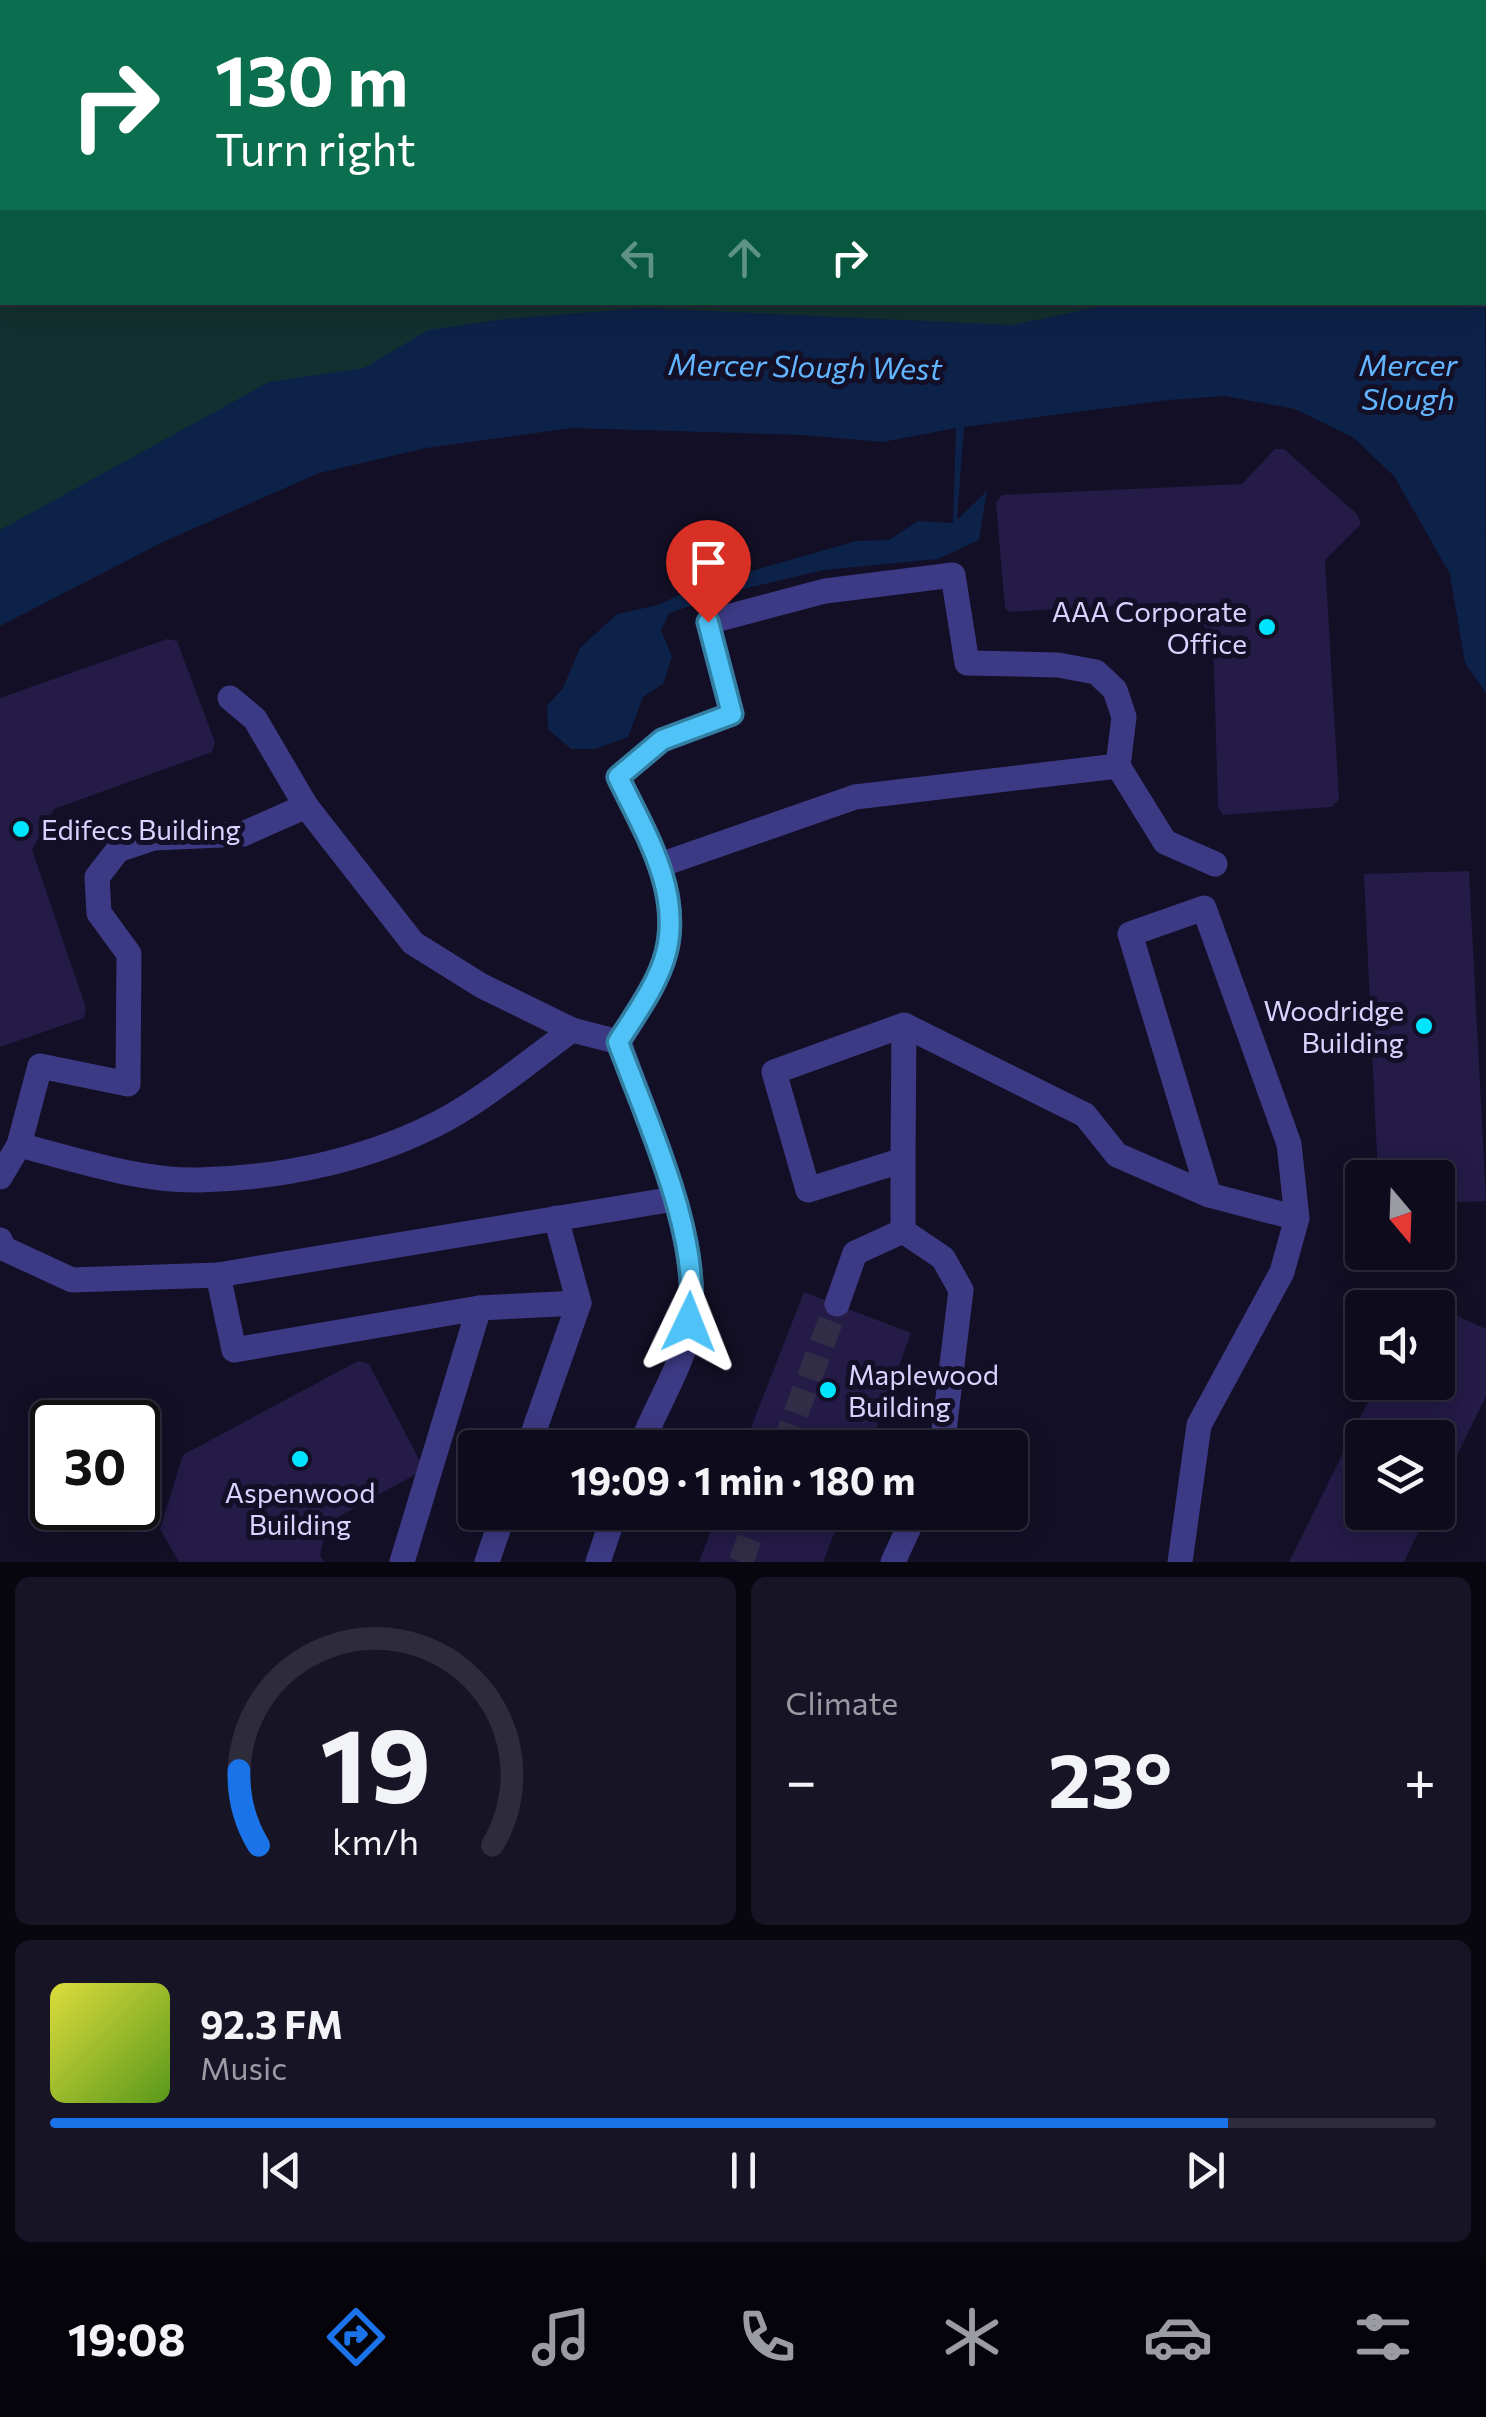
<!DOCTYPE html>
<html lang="en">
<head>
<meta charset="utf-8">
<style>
  body { margin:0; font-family:Commissioner,sans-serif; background:#171425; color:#f1f3f6; height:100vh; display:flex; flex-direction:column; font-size:38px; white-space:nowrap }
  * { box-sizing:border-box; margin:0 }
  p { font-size:32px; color:#9b9ba3 }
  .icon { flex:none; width:55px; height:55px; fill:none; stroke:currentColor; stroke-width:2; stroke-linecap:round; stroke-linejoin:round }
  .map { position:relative; height:1562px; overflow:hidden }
  .panel { display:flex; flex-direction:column; gap:15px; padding:15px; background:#08060f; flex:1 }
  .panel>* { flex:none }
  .hud { position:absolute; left:0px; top:0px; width:1488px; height:305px; box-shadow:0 5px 25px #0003,0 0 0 2px #2e2b3b; background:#0b6e4f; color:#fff; overflow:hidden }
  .needle { width:65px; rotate:161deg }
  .buttons { position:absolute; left:1345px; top:1160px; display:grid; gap:20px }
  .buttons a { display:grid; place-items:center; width:110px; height:110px; border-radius:10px; background:#0e0b1c; box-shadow:0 5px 25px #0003,0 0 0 2px #2e2b3b; font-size:50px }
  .speed { position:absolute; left:30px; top:1400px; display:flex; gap:20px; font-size:50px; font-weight:700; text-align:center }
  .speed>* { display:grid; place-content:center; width:130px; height:130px; border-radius:50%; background:#0e0b1c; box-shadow:0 5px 25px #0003,0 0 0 2px #2e2b3b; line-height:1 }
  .speed .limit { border:5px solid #111; border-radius:15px; background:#fff; color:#111 }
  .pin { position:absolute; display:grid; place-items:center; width:85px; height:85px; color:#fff; margin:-102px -42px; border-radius:50% 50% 50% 0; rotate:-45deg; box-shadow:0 0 10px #0007 }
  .pin .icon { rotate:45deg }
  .me { position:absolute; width:110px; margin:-55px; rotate:2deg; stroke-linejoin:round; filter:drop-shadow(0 0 8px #0008) }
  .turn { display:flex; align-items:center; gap:35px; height:210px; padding:0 50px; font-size:45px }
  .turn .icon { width:130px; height:130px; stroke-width:2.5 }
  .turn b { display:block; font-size:70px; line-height:85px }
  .lanes { display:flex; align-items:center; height:95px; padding:0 50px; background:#0003; justify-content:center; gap:50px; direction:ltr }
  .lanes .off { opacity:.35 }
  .big { font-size:75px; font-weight:700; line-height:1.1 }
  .panel .tile { flex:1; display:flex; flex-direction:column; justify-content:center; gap:15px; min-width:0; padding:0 35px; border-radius:15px; background:#171425 }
  .panel .dial { align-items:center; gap:0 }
  .dial svg { height:260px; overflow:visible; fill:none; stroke:#2e2b3b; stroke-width:7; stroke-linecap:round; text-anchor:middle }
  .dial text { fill:#f1f3f6; stroke:none }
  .song { display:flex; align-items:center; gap:30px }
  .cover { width:120px; height:120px; border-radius:15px; background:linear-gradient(135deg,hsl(60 70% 55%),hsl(90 70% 35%)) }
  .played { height:10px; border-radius:5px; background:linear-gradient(90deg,#1a73e8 85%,#2e2b3b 85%) }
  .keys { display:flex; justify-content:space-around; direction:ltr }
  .heat { display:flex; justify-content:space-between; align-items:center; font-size:55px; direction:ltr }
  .panel .tiles { flex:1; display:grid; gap:15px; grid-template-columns:1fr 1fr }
  .tile:last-child { grid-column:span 2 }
  .trip { position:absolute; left:458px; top:1430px; width:570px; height:100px; border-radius:10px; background:#0e0b1c; box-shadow:0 5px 25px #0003,0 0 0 2px #2e2b3b; font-weight:700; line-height:100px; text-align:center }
  .menu { display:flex; height:160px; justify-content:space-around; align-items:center; background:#06040b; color:#9b9ba3 }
  .menu .icon { width:70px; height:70px }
  .menu .selected { color:#1a73e8 }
  .menu b { font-size:45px; color:#f1f3f6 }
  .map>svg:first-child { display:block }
  .green { fill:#12302f }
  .water { fill:#0c2248 }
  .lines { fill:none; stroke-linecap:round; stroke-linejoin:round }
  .stream { stroke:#0c2248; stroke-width:9 }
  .building { fill:#241b47 }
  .minor-tunnel { stroke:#312d47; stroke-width:25; stroke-dasharray:25 12; stroke-linecap:butt }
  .minor { stroke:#3d3a85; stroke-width:25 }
  .route-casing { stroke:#337fa1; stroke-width:25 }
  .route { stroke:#4fc3f7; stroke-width:18 }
  .poi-dot { fill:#00e5ff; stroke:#130f26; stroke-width:4 }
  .labels { text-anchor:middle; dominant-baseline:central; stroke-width:10; stroke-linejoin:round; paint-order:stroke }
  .poi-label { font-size:28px; fill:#d9d4ff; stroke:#130f26; text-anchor:end }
  .water-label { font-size:30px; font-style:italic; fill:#62b6ff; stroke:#130f26 }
</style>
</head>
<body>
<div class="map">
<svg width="1486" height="1562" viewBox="0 0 1486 1562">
  <rect width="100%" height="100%" fill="#130f26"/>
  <path class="green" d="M0,0H1486V295L1485,2H2V302L1455,303L348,409L0,564Z"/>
  <path class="water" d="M1485,271L1486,693L1465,663L1450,574L1394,476L1354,438L1295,409L1225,396L1168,400L964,427L957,520L987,491L979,540L938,559L824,570L743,589L669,613L661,630L672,657L663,684L643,697L628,737L595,749H571L548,729L547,706L563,688L580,648L617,614L658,605L696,587L856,541L889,540L918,521L953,523L956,428L883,442L803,435L573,428L426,448L319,473L163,542L0,626V530L269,382L364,368L428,330L505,319L644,308L1013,325L1102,306L1142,303L1485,302Z"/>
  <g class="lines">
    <g class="stream">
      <path d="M197,2L204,0"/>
      <path d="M0,71L2,70"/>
    </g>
  </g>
  <g class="building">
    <path d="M1275,449H1284L1357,514L1361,524L1325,560L1339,799L1332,807L1223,815L1218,807L1213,635L1178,602L1009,612L1005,608L996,503L1002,495L1242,484Z"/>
    <path d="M167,639L177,641L215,742L212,752L54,809L32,850L86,1008L84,1018L0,1047V698Z"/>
    <path d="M1469,871L1486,1201L1438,1203V1178H1378L1364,874Z"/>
    <path d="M804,1292L911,1333L869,1448H743Z"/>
    <path d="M1420,1299L1486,1329V1396L1438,1494V1438H1362V1512H1428L1404,1562H1289L1378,1382H1438V1308H1416Z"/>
    <path d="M358,1361L369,1364L421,1463L418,1473L327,1523L320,1555L324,1562H179L160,1529L183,1455Z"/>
    <path d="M718,1512H860L855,1526L840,1519L823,1562H699Z"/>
  </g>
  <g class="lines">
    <g class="minor-tunnel">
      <path d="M783,1448L837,1304"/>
      <path d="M741,1562L759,1512"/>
    </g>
    <g class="minor">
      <path d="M230,698L255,719L306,806L413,943L482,986L572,1030L619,1042"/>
      <path d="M660,865L855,797L1118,766"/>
      <path d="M904,1025L903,1160L808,1190L774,1072L904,1025L1085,1115L1117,1155L1209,1195"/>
      <path d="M19,1145C77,1160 139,1181 199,1180C284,1178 373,1159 448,1118C492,1093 532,1059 572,1030"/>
      <path d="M0,1177L19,1145L40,1066L128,1084L129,954L99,913L97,877L118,850L154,838L243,834L306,806"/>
      <path d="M903,1231L943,1258L961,1290L942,1448"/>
      <path d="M0,1240L3,1248L72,1280L218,1275L674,1199"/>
      <path d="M218,1275L234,1350L479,1308L579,1303"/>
      <path d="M837,1304L855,1253L903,1231V1160"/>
      <path d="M528,1448L579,1303L556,1218"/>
      <path d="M640,1448C653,1413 675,1378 686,1343C711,1255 648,1126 619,1042C635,1014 658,984 666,953C682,890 644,831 618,777L662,740L732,714L708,622L825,591L953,575L967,663L1058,665L1096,672L1115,690L1124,717L1118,766L1165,842L1215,864"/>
      <path d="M402,1562L479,1308"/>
      <path d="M487,1562L504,1512"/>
      <path d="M598,1562L615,1512"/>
      <path d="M893,1562L916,1512"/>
      <path d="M1180,1562L1199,1425L1282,1272L1297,1218L1289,1144L1204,908L1130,934L1209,1195L1297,1218"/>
    </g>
  </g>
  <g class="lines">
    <defs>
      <path id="route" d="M689,1322C704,1241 646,1119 618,1042C635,1015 658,984 666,953C682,890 644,831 618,777L662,740L732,714L708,622"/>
    </defs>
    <use href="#route" class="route-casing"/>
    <use href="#route" class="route"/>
  </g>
  <g class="poi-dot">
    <circle cx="1267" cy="627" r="10"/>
    <circle cx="21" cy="829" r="10"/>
    <circle cx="1424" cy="1026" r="10"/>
    <circle cx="828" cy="1390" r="10"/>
    <circle cx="300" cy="1459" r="10"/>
  </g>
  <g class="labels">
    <g class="poi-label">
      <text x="1247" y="611">AAA Corporate<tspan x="1247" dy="32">Office</tspan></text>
      <text x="41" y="829" text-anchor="start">Edifecs Building</text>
      <text x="1404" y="1010">Woodridge<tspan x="1404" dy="32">Building</tspan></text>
      <text x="848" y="1374" text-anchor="start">Maplewood<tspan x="848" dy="32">Building</tspan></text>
      <text x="300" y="1492" text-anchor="middle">Aspenwood<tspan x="300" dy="32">Building</tspan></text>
    </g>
    <g class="water-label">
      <text x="1408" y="363">Mercer<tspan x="1408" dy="34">Slough</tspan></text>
      <text transform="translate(805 365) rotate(1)">Mercer Slough West</text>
    </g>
  </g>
</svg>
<div class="buttons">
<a><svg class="needle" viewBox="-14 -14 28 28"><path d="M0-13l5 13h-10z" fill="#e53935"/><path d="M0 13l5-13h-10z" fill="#9b9ba3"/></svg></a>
<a><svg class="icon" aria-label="sound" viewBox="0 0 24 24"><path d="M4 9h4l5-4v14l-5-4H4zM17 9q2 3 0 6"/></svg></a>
<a><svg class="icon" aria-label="layers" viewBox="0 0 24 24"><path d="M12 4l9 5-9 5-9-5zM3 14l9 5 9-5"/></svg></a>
</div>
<div class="speed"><div class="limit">30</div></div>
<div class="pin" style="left:708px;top:622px;background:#d93025"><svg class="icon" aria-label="arrive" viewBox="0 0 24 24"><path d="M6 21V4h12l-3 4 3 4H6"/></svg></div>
<svg class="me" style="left:689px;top:1322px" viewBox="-20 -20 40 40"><path d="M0-17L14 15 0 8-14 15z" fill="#4fc3f7" stroke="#fff" stroke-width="4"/></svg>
<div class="trip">19:09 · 1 min · 180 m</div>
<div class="hud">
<div class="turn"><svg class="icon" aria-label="right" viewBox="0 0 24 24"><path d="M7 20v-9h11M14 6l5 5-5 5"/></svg><div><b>130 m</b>Turn right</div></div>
<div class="lanes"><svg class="icon off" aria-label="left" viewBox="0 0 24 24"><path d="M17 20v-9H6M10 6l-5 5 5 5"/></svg><svg class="icon off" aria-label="ahead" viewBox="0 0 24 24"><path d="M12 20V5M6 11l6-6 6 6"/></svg><svg class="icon" aria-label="right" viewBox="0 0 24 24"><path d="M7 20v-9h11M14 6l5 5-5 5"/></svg></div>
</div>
</div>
<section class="panel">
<div class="tiles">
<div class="tile dial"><svg viewBox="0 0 100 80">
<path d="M14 69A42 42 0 1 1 86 69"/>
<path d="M14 69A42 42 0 0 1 8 46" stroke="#1a73e8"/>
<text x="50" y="56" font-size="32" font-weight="700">19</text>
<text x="50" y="72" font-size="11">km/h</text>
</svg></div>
<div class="tile"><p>Climate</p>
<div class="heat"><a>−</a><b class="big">23°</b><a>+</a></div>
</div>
<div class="tile">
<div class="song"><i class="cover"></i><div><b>92.3 FM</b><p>Music</p></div></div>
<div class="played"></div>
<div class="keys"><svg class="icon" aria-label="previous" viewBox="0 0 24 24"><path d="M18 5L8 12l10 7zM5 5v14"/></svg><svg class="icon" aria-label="pause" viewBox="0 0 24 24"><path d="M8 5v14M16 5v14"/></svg><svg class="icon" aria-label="next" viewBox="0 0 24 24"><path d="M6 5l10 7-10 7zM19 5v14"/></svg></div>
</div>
</div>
</section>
<nav class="menu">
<b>19:08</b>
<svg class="icon selected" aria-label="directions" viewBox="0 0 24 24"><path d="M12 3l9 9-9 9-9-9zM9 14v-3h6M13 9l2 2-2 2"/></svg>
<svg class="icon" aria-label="music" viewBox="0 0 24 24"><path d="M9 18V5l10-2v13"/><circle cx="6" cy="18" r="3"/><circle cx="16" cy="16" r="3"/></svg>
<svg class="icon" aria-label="phone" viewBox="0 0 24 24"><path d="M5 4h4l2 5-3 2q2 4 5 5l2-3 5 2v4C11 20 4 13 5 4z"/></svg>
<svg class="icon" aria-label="climate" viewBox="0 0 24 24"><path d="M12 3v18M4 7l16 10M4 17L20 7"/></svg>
<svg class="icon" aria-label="car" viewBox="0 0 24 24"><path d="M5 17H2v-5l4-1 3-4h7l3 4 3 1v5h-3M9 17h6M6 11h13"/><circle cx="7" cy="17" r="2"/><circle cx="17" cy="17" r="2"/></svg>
<svg class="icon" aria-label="filters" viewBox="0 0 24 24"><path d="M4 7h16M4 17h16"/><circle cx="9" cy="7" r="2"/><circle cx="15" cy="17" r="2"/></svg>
</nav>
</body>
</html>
